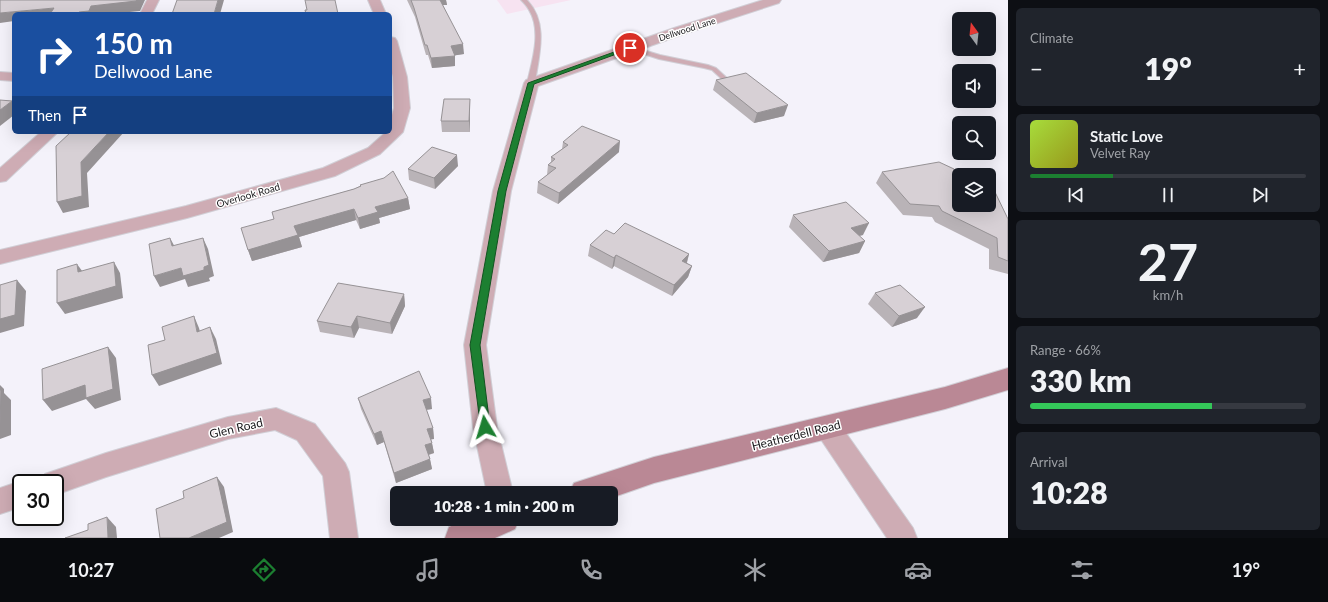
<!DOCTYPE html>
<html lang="en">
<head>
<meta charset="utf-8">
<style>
  body { margin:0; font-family:Lato,sans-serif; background:#20242c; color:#f1f3f6; height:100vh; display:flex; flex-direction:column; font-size:15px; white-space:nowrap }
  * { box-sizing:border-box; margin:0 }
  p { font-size:13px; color:#9ea1a6 }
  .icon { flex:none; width:22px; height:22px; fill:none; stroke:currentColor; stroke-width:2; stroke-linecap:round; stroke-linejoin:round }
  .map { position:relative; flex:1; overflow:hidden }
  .details { display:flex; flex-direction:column; gap:8px; padding:8px; background:#0d0f14; width:320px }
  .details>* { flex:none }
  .top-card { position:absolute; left:12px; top:12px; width:380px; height:122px; border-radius:6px; box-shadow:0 4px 16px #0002; background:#1a4fa0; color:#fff; overflow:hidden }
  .needle { width:26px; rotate:345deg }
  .tools { position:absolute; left:952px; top:12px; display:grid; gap:8px }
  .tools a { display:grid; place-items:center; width:44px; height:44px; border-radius:6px; background:#171b24; box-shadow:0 4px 16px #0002; font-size:20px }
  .speed { position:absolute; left:12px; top:474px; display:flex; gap:8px; font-size:20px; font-weight:700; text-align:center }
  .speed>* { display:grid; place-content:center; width:52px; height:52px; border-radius:50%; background:#171b24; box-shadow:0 4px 16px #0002; line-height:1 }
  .speed .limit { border:2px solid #111; border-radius:6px; background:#fff; color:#111 }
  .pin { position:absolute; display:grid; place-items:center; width:34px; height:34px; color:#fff; margin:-17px; border:2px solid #fff; border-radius:50%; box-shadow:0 1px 4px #0007 }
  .me { position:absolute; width:44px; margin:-22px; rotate:353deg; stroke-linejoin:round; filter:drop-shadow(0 0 3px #0008) }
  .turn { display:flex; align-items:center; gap:14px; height:84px; padding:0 16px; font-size:18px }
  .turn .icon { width:52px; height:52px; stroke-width:2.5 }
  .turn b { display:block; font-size:28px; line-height:34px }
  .then { display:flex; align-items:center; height:38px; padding:0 16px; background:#0003; gap:8px; font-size:15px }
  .big { font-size:30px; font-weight:800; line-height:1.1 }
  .details .card { flex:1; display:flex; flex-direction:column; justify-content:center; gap:6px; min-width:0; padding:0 14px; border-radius:6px; background:#20242c }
  .details .dial { align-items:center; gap:0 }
  .dial b { font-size:52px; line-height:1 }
  .song { display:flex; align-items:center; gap:12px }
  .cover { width:48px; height:48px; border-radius:6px; background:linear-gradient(135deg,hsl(80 70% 55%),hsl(60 70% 35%)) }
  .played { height:4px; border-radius:2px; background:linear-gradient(90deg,#1c7f31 30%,#363941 30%) }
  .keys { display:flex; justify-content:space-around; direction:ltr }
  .heat { display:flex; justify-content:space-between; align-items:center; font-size:22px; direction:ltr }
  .charge { height:6px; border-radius:3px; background:linear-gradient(90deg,#34c759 66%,#363941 0) }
  .trip { position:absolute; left:390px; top:486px; width:228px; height:40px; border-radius:6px; background:#171b24; box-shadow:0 4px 16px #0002; font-weight:800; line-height:40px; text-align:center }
  .dock { display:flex; height:64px; justify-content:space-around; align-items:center; background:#090b0e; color:#9ea1a6 }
  .dock .icon { width:28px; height:28px }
  .dock .current { color:#1c7f31 }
  .dock b { font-size:18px; color:#f1f3f6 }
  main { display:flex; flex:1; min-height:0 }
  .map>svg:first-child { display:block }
  .education { fill:#f7e3f1 }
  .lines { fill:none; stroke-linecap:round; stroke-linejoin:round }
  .lane-casing { stroke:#d1cfd6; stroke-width:2 }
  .street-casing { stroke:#d1cfd6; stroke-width:2 }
  .secondary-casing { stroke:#d1cfd6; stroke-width:2 }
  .lane { fill:#ceacb4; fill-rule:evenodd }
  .street { fill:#ceacb4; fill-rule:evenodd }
  .secondary { fill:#ba8895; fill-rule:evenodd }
  .wall { fill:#b9b3b7 }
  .shaded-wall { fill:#969295 }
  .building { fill:#d7d0d5; stroke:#969295 }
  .route { fill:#1c7f31; stroke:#125320 }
  .labels { text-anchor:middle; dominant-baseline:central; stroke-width:3; stroke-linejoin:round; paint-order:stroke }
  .far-street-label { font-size:9px; fill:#19181b; stroke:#fff }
  .street-label { font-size:10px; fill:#19181b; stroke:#fff }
  .near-street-label { font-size:12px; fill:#19181b; stroke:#fff }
</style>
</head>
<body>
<main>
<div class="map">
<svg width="1008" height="538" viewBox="0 0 1008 538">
  <rect width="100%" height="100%" fill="#f4f2fa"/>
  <path class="education" d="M497,0H571L507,14Z"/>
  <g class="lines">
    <defs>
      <g id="lane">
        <path d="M521,0H527C549,23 539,55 535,83L531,85L527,83C532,61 542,31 529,10C527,6 524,3 521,0Z"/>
        <path d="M630,46L660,55L708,65L716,68L728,79L724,81L712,70L704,68L659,59L628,49V47Z"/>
      </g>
      <g id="street">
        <path d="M147,0H159L152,14H140Z"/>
        <path d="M368,0H380L386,14H374Z"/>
        <path d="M763,0H781L779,3L684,34L538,86L511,191L486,345L497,427L513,493H487L473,427L464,345L493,191L524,83L526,80L674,28Z"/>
        <path d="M390,37L395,38L397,41L407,77L410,108L403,132L380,154L335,176L187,218L0,264V250L186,206L323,168L368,148L386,132H390V122L394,108L393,77L390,66Z"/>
        <path d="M0,72L14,73V81L0,80Z"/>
        <path d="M41,132H58L6,181L0,182V168Z"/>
        <path d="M276,408L315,424L345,463L349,472L358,538H330L323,476L297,440L275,430L228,439L106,477L55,495V483H41L45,474L106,453L228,417Z"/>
        <path d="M827,416L836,419L913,528L917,538H887L818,435L815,427L818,419Z"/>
        <path d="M21,481L25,483H21V507L0,514V488Z"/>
      </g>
      <g id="secondary">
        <path d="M1008,368V390L945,409L654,483L611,498V493H569L574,483L654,457L945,387Z"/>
        <path d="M468,519H519L515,529L495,538H445L449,527Z"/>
      </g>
    </defs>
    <use href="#lane" class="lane-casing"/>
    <use href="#street" class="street-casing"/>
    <use href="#secondary" class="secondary-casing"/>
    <use href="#lane" class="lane"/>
    <use href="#street" class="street"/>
    <use href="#secondary" class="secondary"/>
  </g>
  <g class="wall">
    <path d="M407,0H446L447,5H443L464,54L455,55V66L432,68L428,55H426L415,17Z"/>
    <path d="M716,80L784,116L754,123L713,90Z"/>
    <path d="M470,99V132H442L441,121Z"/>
    <path d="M130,132H143L142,133Z"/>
    <path d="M563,142L619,152L558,204L537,193L538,182L547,175L548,165L551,162V157L562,149Z"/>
    <path d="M458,166L435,189L409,180L408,169Z"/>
    <path d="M882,172L959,205L1008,219V274L989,269V249L935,222L932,217L903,215L876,183Z"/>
    <path d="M360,185L408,198L410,209L379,218L380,223L360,229L356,220L299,237L302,247L252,261L248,250L274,219L272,212L354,189L360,186Z"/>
    <path d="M793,215L863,235L859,236L865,241L859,253L823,262L789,227Z"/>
    <path d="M614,234L689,254L687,263L692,266L688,277L672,296L614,266L612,269L588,256L590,245Z"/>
    <path d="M875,293L917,318L892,327L868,304Z"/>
    <path d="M404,294L405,306L392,334L359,328L354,338L320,332L317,321Z"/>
    <path d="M358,398L432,409L426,410L433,428L434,439H431L434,453L429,455L432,469L396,483L384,442L377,445L361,409Z"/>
  </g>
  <g class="shaded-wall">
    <path d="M137,0H145L140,11L109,14H78L79,12L91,6Z"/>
    <path d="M218,0H224L220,14H214Z"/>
    <path d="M440,0H446L447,5H442Z"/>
    <path d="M54,8L57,14H14V21L0,23V13Z"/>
    <path d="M463,44L464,54L451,56V46Z"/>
    <path d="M455,56V66L432,68L431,58Z"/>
    <path d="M470,99V132L469,121Z"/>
    <path d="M12,101L14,104V115L0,126V110Z"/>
    <path d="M788,105L784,116L754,123L757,113Z"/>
    <path d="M109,132H124L87,173L89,207L63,213L57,202L81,162Z"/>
    <path d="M620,141L619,152L558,204L559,193Z"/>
    <path d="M457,155L458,166L435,189L434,178Z"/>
    <path d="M408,198L410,209L379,218L380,223L360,229L358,218L375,207Z"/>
    <path d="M354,209L356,220L299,237L302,247L252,261L248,250L294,226Z"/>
    <path d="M869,223L863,235L845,239L851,228Z"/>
    <path d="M170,238L176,249L172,246Z"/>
    <path d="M203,238L208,249L214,276L209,278L210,281L188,287L185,279L160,287L154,276L181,268L204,267Z"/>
    <path d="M865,241L859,253L823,262L829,251Z"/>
    <path d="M689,254L686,265L682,261Z"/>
    <path d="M616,255L614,266L612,269L614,258Z"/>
    <path d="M114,262L120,273L123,298L65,314L57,303Z"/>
    <path d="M77,264L85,275L78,272Z"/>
    <path d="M692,266L688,277L672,296L674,285Z"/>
    <path d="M17,280L26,291L24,326L0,333V319Z"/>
    <path d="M404,294L405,306L392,334L390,323Z"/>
    <path d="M925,307L917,318L892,327L899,316Z"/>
    <path d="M194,316L199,328L203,343L197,332Z"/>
    <path d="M357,316L359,328L354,338L351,327Z"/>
    <path d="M210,327L216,339L222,364L159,386L152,375Z"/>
    <path d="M108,347L116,358L121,400L95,409L86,399L52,411L43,400Z"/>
    <path d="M0,385L4,389V393L11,400V435L0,439Z"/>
    <path d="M431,398L432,409L424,410L423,400Z"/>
    <path d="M433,428L434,439L428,440L427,429Z"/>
    <path d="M381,431L384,442L377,445L374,434Z"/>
    <path d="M432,443L434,453L427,455L425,445Z"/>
    <path d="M430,459L432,469L396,483L394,473Z"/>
    <path d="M217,477L224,487L233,532L219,538H189Z"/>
    <path d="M107,517L116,527L117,538H108Z"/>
  </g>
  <g class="building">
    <path d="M0,0H137L136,1L91,6L89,11L79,12L78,14H50L54,8L0,13Z"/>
    <path d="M177,0H218L214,14H172Z"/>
    <path d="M305,0H335L338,14H306L305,10H307Z"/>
    <path d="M411,0H441H440L463,44L451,46L455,56L431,58L427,45H425L414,8Z"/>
    <path d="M746,73L788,105L757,113L716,80Z"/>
    <path d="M444,99H470L469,121H441Z"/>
    <path d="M0,100L12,101L0,110Z"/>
    <path d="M582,126L620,141L559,193L538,182L556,168L548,165L555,159L551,157L568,145L563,142Z"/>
    <path d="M71,132H109L81,162L82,196L57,202L56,146Z"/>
    <path d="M432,147L457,155L434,178L408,169Z"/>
    <path d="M939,162L954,169L958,177H959V205H989V190H994L1008,219V261L998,257L997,238L942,211L939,206L910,204L882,172Z"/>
    <path d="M393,171L408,198L375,207L378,212L358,218L354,209L294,226L298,235L248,250L241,228L274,219L272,212L354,189L361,186L360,185L384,178Z"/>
    <path d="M846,202L869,223L851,228L865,241L829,251L793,215Z"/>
    <path d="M625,223L689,254L682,261L692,266L674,285L616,255L614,258L590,245L606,230L614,234Z"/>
    <path d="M170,238L172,246L203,238L209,265L204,267V270L183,276L181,268L154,276L149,244Z"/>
    <path d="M114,262L116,286L57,303V270L77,264L78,272Z"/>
    <path d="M17,280L15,315L0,319V285Z"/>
    <path d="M338,283L404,294L390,323L357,316L351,327L317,321Z"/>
    <path d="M900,285L925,307L899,316L875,293Z"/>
    <path d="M194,316L197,332L210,327L217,353L152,375L148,345L165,340L162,327Z"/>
    <path d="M108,347L113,389L86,398L85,385L43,400L42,369Z"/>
    <path d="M419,371L431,398L423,400L433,428L427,429L432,443L425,445L430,459L394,473L381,431L374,434L358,398Z"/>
    <path d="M0,390H1L0,425Z"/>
    <path d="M217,477L227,522L189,538H160L156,509L184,498L183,491Z"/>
    <path d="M107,517L108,538H65L88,530V524Z"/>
  </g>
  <path class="route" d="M628,47L633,48L534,84L506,191L480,345L490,427L489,430L485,432L481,430L470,345L498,191L528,83Z"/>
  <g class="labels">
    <g class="far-street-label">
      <text transform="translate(687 29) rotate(-18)">Dellwood Lane</text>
    </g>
    <g class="street-label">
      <text transform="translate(248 195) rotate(-16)">Overlook Road</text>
    </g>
    <g class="near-street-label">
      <text transform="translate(236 428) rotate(-13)">Glen Road</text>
      <text transform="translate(796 435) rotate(-14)">Heatherdell Road</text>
    </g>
  </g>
</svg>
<div class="tools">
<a><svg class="needle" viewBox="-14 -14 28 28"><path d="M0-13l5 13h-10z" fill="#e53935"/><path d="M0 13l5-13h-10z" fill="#9ea1a6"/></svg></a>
<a><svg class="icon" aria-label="sound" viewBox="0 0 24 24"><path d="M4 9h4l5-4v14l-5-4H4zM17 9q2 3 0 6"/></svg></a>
<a><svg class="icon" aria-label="search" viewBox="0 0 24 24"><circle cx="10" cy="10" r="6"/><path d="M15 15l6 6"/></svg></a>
<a><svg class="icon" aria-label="layers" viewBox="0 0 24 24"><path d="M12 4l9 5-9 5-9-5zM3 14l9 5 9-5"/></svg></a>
</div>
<div class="speed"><div class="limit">30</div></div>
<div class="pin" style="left:630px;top:48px;background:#d93025"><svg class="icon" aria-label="arrive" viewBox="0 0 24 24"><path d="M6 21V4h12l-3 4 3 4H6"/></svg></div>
<svg class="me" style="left:485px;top:427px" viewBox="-20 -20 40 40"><path d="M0-17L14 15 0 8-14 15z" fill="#1c7f31" stroke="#fff" stroke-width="4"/></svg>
<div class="trip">10:28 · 1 min · 200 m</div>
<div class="top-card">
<div class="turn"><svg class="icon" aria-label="right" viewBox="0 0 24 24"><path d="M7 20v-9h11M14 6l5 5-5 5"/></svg><div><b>150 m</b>Dellwood Lane</div></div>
<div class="then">Then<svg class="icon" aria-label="arrive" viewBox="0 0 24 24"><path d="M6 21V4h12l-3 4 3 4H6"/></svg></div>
</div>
</div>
<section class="details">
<div class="card"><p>Climate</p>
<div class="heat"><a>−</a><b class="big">19°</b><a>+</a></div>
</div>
<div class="card">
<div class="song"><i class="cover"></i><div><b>Static Love</b><p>Velvet Ray</p></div></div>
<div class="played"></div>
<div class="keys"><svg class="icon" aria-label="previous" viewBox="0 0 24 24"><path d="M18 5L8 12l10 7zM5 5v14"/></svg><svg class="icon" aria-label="pause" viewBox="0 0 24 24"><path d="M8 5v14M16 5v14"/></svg><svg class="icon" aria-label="next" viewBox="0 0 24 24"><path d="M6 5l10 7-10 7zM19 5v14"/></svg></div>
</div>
<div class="card dial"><b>27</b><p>km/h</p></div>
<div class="card"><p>Range · 66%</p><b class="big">330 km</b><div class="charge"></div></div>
<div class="card"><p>Arrival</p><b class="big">10:28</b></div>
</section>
</main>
<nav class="dock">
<b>10:27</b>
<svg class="icon current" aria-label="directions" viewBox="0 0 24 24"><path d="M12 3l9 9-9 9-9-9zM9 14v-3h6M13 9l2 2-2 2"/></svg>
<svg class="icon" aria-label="music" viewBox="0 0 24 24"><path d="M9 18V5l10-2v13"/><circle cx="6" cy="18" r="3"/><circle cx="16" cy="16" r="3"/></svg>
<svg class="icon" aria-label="phone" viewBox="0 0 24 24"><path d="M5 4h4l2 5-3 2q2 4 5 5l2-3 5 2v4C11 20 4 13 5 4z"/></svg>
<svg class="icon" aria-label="climate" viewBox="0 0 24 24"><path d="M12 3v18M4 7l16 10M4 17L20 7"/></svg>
<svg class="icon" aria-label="car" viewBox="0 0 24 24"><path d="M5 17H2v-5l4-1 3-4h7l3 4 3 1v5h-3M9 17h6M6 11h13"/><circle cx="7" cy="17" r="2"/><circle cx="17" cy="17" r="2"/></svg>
<svg class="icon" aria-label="filters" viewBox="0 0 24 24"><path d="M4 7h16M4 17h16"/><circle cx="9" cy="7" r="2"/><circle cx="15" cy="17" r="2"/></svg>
<b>19°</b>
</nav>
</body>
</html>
